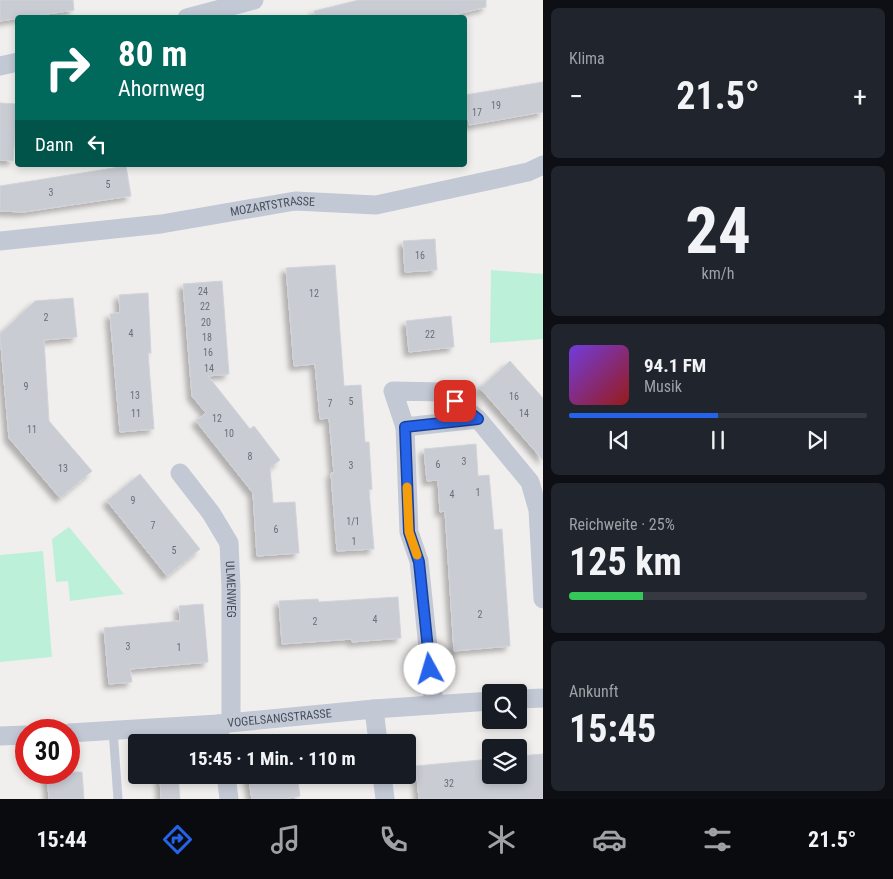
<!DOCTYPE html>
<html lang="de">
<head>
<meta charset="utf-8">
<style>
  body { margin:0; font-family:"Roboto Condensed",sans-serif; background:#20242c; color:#f1f3f6; height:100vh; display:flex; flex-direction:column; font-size:19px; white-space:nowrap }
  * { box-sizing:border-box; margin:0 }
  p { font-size:16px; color:#9ea1a6 }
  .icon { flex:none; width:28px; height:28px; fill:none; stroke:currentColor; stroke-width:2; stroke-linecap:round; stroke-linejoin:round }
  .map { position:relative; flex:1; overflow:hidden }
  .details { display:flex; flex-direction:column; gap:8px; padding:8px; background:#0d0f14; width:350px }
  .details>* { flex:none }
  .guide { position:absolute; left:15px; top:15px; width:452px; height:152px; border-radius:5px; box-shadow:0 2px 8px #0003; background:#00695c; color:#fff; overflow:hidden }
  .controls { position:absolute; left:482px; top:684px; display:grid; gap:10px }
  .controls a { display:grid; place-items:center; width:45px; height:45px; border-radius:5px; background:#171b24; box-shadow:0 2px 8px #0003; font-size:25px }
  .speed { position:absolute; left:15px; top:719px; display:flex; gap:10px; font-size:25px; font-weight:700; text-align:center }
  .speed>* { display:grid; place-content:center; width:65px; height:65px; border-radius:50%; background:#171b24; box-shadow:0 2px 8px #0003; line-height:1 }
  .speed .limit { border:8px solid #d22; background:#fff; color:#111 }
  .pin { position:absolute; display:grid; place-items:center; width:42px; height:42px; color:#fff; margin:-21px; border-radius:10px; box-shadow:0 2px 8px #0006 }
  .me { position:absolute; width:55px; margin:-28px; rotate:354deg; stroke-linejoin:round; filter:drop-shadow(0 0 4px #0008) }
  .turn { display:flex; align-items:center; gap:18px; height:105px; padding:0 20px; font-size:22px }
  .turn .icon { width:65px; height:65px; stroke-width:2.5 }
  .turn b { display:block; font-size:35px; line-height:42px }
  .then { display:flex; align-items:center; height:48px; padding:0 20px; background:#0003; gap:10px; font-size:19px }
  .big { font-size:38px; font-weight:700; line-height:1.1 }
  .details .widget { flex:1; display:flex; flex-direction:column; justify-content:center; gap:8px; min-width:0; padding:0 18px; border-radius:8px; background:#20242c }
  .details .dial { align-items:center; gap:0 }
  .dial b { font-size:65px; line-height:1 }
  .song { display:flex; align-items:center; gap:15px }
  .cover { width:60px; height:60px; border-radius:8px; background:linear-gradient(135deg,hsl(260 70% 55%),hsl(0 70% 35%)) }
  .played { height:5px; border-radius:2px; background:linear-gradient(90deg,#2563eb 50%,#363941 50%) }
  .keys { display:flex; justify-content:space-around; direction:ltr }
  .heat { display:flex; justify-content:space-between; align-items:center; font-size:28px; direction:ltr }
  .charge { height:8px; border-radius:4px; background:linear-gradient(90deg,#34c759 25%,#363941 0) }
  .trip { position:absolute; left:128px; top:734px; width:288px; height:50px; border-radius:5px; background:#171b24; box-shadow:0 2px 8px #0003; font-weight:700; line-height:50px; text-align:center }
  .tabs { display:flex; height:80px; justify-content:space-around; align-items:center; background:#090b0e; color:#9ea1a6 }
  .tabs .icon { width:35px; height:35px }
  .tabs .selected { color:#2563eb }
  .tabs b { font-size:22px; color:#f1f3f6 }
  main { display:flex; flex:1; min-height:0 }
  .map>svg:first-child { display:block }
  .green { fill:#bcf0d9 }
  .building { fill:#caccd4; stroke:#d2d3da; filter:url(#shadow) }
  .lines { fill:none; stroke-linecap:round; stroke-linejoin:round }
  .lane { stroke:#c2c8d4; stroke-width:9 }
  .street { stroke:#c2c8d4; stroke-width:19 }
  .route-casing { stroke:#184099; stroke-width:12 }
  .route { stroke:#2563eb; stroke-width:9 }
  .slow { stroke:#f59e0b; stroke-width:9 }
  .labels { text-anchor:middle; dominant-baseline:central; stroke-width:4; stroke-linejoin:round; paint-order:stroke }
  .number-label { font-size:10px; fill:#676e7a }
  .street-label { font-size:12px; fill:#464e5c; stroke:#fff }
</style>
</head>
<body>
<main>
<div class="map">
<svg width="543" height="799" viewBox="0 0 543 799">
  <defs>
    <filter id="shadow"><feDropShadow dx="-4.5" dy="4.5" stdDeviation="2.5" flood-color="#0004"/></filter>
  </defs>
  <rect width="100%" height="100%" fill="#f1efee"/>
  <g class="green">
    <path d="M491,270L543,274V339L490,343Z"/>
    <path d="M69,527L124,594L70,601L68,581L56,582L52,539Z"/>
    <path d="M43,551L52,657L0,662V555Z"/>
  </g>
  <g class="building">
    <path d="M0,0H73L74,10L0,21Z"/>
    <path d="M359,0H486V7L441,18H315L314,11Z"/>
    <path d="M543,82V112L469,125L465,95Z"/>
    <path d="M0,103L17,104L13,161L0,160Z"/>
    <path d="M126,166L131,196L24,212L0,211V186Z"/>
    <path d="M435,239L437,270L405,272L403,241Z"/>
    <path d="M335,265L344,386L361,385L365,442H369L372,489L369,490L374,549L337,551L331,473H334L329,418L320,419L315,364L294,366L286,268Z"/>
    <path d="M222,281L229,374L208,376L250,429L254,426L280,460L270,468L273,503L295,502L299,553L257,556L253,493L196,421L206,413L192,396L183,284Z"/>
    <path d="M148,293L151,353H148L154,429L120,432L110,314L120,313L119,295Z"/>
    <path d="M73,298L77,337L44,340L49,421L92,471L60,498L9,438L0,334L35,301Z"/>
    <path d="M451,316L454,347L409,352L406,321Z"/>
    <path d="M510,361L543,398V460L480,388Z"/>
    <path d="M476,444L478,476L489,475L494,530L502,529L510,646L454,651L445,511L440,512L438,480L427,481L424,449Z"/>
    <path d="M140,474L200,549L167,576L107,501Z"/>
    <path d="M398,597L401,638L352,642V639L282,644L279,601L318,599L319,602Z"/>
    <path d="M203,604L208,662L130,669L132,682L109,684L104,628L180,621L179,606Z"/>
    <path d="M543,754V799H419L416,766L491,759V775H519V756Z"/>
    <path d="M47,772H82L84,799H49Z"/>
    <path d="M160,775H178L180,799H161Z"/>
    <path d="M248,775H297L300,796L283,799H252Z"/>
  </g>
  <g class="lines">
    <path class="lane" d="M113,730L118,799"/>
    <g class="street">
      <path d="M187,18L254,0"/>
      <path d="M0,66L18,62"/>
      <path id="s1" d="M0,241L161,224L295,201L376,205L528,172L543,165"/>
      <path d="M478,419L405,427L393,391L443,392L478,419L530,482L538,510L543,599"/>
      <path d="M405,427L409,532L419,561L434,705"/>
      <path id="s2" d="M180,473L211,513L229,543L231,587V722"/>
      <path d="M519,699L543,698"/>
      <path d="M374,709L378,742"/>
      <path d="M218,724L221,742"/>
      <path id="s3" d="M69,733L218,724L374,709L491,701"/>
      <path d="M0,736L26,735"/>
      <path d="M226,775L229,799"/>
      <path d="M382,775L385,799"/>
    </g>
  </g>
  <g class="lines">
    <defs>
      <path id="route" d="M430,669L419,562L409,532L405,427L478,419L455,401"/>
    </defs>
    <use href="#route" class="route-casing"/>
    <use href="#route" class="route"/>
    <path class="slow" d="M407,487L409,532L417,555"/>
  </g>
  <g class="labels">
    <g class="number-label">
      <text x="496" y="105">19</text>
      <text x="477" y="112">17</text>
      <text x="108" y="184">5</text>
      <text x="51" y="192">3</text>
      <text x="420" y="255">16</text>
      <text x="203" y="291">24</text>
      <text x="314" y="293">12</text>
      <text x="205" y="306">22</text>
      <text x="46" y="317">2</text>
      <text x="206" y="322">20</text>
      <text x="131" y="333">4</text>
      <text x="430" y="334">22</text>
      <text x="207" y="337">18</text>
      <text x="208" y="352">16</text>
      <text x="209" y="368">14</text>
      <text x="26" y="386">9</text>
      <text x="135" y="395">13</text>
      <text x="514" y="396">16</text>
      <text x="351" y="401">5</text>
      <text x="330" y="403">7</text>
      <text x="136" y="413">11</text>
      <text x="524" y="413">14</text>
      <text x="217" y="418">12</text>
      <text x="32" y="429">11</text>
      <text x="229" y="433">10</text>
      <text x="250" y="456">8</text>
      <text x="464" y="461">3</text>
      <text x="438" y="464">6</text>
      <text x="351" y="465">3</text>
      <text x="63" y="468">13</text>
      <text x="478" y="492">1</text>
      <text x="452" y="494">4</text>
      <text x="133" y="500">9</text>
      <text x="353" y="521">1/1</text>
      <text x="153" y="525">7</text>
      <text x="276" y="529">6</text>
      <text x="354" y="541">1</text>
      <text x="174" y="550">5</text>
      <text x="480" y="614">2</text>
      <text x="375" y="619">4</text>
      <text x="315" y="621">2</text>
      <text x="128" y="646">3</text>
      <text x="179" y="647">1</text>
      <text x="449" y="783">32</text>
    </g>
    <g class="street-label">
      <text stroke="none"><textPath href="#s1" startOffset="275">MOZARTSTRASSE</textPath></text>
      <text stroke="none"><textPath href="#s2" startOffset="132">ULMENWEG</textPath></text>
      <text stroke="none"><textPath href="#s3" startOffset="211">VOGELSANGSTRASSE</textPath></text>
    </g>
  </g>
</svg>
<div class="controls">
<a><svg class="icon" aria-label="search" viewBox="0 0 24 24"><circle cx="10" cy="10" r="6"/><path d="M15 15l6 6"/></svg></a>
<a><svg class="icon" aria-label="layers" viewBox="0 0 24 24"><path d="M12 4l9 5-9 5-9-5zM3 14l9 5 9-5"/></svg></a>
</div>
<div class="speed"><div class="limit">30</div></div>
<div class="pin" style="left:455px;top:401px;background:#d93025"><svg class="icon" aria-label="arrive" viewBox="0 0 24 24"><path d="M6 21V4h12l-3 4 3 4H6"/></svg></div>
<svg class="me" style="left:430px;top:669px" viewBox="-20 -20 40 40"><circle r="19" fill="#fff"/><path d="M0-13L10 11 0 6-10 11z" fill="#2563eb"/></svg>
<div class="trip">15:45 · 1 Min. · 110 m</div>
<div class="guide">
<div class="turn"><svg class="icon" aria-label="right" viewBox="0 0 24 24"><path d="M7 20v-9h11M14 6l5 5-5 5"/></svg><div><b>80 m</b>Ahornweg</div></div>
<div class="then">Dann<svg class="icon" aria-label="left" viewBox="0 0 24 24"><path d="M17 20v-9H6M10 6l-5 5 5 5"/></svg></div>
</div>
</div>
<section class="details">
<div class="widget"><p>Klima</p>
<div class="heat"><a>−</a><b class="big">21.5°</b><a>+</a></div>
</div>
<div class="widget dial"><b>24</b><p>km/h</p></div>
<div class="widget">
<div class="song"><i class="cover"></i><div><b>94.1 FM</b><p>Musik</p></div></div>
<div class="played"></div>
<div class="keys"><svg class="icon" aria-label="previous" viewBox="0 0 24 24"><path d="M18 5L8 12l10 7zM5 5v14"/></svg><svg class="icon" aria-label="pause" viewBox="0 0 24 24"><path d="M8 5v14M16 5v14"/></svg><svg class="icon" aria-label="next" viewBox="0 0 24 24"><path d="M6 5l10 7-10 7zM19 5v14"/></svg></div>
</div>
<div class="widget"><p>Reichweite · 25%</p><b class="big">125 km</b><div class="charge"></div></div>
<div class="widget"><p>Ankunft</p><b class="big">15:45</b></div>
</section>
</main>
<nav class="tabs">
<b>15:44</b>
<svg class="icon selected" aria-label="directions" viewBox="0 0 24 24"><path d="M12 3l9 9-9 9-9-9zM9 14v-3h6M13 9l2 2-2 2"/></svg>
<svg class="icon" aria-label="music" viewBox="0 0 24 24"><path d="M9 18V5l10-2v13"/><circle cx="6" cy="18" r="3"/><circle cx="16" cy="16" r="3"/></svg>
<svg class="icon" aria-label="phone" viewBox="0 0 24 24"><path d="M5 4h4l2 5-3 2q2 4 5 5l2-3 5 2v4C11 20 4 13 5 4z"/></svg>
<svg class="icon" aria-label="climate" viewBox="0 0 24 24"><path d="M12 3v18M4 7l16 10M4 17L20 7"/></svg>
<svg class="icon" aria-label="car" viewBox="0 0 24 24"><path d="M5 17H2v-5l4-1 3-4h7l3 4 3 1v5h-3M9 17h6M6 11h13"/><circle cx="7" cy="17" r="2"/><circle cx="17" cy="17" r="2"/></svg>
<svg class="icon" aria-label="filters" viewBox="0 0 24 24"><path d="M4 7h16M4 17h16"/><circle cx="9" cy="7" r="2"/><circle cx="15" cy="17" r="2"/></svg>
<b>21.5°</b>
</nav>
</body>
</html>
